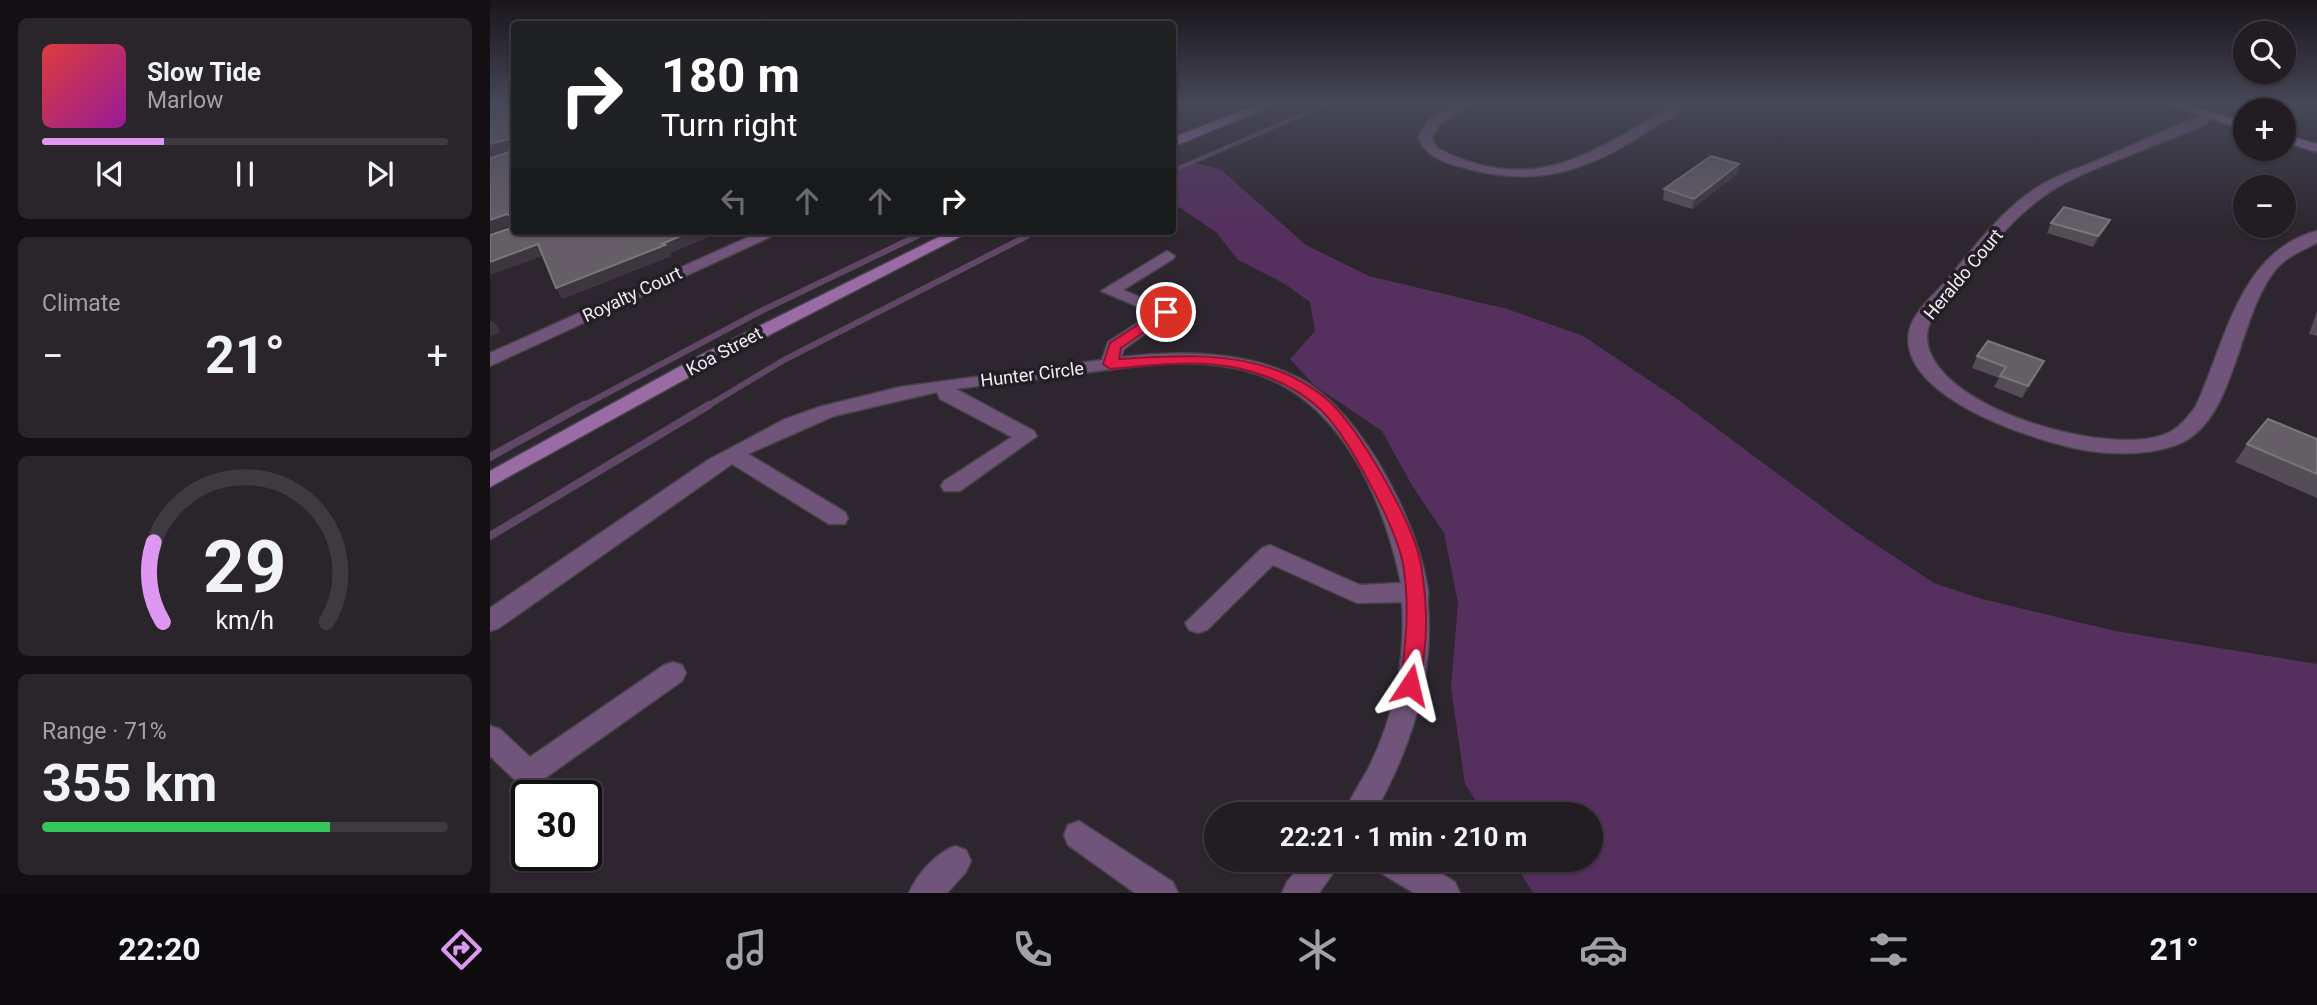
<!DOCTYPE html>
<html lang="en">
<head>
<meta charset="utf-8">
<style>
  body { margin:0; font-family:Roboto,sans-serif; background:#2a252b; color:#f1f3f6; height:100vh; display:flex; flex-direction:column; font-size:26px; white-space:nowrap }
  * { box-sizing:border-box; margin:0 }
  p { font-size:23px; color:#a2a1a6 }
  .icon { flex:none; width:38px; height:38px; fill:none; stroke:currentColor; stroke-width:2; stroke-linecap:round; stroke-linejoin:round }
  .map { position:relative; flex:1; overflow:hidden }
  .panel { display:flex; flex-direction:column; gap:18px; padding:18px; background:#130f13; width:490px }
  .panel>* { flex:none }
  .guide { position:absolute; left:21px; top:21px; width:665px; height:214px; border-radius:7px; box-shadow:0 2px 5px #0004,0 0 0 2px #3f3a41; background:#202124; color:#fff; overflow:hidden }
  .controls { position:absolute; left:1743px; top:21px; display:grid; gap:14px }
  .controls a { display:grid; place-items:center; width:63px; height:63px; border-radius:50%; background:#221c23; box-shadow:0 2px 5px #0004,0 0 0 2px #3f3a41; font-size:35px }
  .speed { position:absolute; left:21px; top:780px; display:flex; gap:14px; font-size:35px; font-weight:700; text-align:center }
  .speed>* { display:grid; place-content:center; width:91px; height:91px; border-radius:50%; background:#221c23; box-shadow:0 2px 5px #0004,0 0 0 2px #3f3a41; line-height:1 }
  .speed .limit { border:4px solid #111; border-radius:10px; background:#fff; color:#111 }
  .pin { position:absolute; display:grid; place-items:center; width:60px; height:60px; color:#fff; margin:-30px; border:4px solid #fff; border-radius:50%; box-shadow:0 2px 7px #0007 }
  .me { position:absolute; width:77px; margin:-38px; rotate:10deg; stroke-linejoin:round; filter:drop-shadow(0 0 5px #0008) }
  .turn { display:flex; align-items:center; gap:24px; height:147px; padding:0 35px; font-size:32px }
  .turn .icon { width:91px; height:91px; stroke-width:2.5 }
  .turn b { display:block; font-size:49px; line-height:60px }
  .lanes { display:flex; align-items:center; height:66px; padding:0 35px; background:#0003; justify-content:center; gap:35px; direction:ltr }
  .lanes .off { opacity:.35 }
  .big { font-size:52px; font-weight:700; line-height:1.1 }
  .panel .tile { flex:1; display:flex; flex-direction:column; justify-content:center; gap:10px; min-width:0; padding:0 24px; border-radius:10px; background:#2a252b }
  .panel .dial { align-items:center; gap:0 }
  .dial svg { height:182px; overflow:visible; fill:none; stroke:#3f3a41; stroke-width:7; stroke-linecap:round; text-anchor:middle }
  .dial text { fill:#f1f3f6; stroke:none }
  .song { display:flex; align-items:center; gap:21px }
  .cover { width:84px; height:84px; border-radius:10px; background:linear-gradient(135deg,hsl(0 70% 55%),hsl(300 70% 35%)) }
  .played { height:7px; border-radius:4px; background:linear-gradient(90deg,#df98f2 30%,#3f3a41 30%) }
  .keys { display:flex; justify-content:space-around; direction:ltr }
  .heat { display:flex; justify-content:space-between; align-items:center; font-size:38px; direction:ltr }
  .charge { height:10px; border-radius:5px; background:linear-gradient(90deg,#34c759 71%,#3f3a41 0) }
  .trip { position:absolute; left:714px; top:802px; width:399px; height:70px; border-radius:35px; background:#221c23; box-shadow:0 2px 5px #0004,0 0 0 2px #3f3a41; font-weight:700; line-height:70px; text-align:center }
  .dock { display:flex; height:112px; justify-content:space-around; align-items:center; background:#0e0b0e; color:#a2a1a6 }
  .dock .icon { width:49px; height:49px }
  .dock .active { color:#df98f2 }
  .dock b { font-size:32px; color:#f1f3f6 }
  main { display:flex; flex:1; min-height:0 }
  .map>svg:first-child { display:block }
  .green { fill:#55305f }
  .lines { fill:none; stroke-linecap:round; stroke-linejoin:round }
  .stream-far2 { stroke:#604766; stroke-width:4.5 }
  .stream-far1 { stroke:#604766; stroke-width:6 }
  .stream { stroke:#604766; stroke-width:8 }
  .street-casing { stroke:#48424a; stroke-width:3 }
  .secondary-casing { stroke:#48424a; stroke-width:3 }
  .street { fill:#715479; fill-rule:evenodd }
  .secondary { fill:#9a6ca6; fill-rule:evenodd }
  .wall { fill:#544d56 }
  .shaded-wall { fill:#3d363f }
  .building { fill:#655e67; stroke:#7b757c; stroke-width:2 }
  .route { fill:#e11d48; stroke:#92132f; stroke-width:2 }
  .labels { text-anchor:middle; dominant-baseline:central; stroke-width:7; stroke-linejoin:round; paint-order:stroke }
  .street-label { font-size:18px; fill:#f1edf2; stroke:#231d25 }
</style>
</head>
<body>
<main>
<section class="panel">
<div class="tile">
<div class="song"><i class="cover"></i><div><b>Slow Tide</b><p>Marlow</p></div></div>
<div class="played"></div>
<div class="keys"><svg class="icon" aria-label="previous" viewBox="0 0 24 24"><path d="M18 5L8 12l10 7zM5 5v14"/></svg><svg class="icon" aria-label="pause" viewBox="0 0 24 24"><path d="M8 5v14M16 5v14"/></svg><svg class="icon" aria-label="next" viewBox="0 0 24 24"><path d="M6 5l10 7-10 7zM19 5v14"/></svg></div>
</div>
<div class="tile"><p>Climate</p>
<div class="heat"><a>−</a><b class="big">21°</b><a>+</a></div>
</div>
<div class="tile dial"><svg viewBox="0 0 100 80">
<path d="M14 69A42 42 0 1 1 86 69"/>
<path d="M14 69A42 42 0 0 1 10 34" stroke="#df98f2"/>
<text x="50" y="56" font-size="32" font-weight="700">29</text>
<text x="50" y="72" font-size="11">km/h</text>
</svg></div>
<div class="tile"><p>Range · 71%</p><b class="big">355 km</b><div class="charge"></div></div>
</section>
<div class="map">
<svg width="1827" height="893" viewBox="0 0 1827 893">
  <rect width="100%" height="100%" fill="#2d262f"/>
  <path class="green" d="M706,163L730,169L816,245L879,276L1017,309L1093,336L1187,399L1362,529L1444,583L1492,599L1625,631L1827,664V893H1043L1022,859H1101V814H994L975,784L961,688L968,603L954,533L923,487L892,431L824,385L800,359L825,331L820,302L795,284L748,260L726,232L683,203V168Z"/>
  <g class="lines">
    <g class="stream-far2">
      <path d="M682,171L837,104"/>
      <path d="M423,238L438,231"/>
      <path d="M534,238L547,231"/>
    </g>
    <g class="stream-far1">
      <path d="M91,407L271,311L427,236"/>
      <path d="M216,407L294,360L537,236"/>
    </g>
    <g class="stream">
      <path d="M0,457L94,405"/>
      <path d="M0,536L219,405"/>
    </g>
    <defs>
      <g id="street">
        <path d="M966,104H980L949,125L941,138L947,148C1043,198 1103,153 1184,104H1198C1188,115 1171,123 1158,131C1098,171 1047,188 975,168C953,162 938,158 928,138L939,119Z"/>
        <path d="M1718,112L1728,115C1714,129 1676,139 1657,148C1622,163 1582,175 1551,198C1520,221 1496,252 1472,283C1461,297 1438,315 1437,335C1435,407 1625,461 1680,432C1691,426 1698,417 1706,406C1735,344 1749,251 1827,231V243C1813,250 1798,256 1787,268C1748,313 1747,415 1693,442C1666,455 1629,455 1600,451C1550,443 1408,399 1419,332C1423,312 1444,295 1456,281C1482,250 1506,217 1539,193C1559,178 1583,170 1606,161C1643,145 1680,128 1718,112Z"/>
        <path d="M272,231H293L0,366V353Z"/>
        <path d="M677,251L685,256L683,259L633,290L685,312L634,349L631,357C691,351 754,350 809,378C843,396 868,430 888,462C911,501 931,546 938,590C939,594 937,601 938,606C944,680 920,749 884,814H853C860,799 869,785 877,771C904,719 916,660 912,602L867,603L783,565L717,630L708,633L699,630L695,623L772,548L780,545L870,585L911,583C894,501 853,403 767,374C705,353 634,368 571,376C536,381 501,384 466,389L544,431L547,436L470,491H454L451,486L454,481L522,437L450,399L447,392L344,416L258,454L355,512L358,518L355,524H339L242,464L9,628L0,631V608L218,460L293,420L329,407L410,387L612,360L618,342L663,313L611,291Z"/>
        <path d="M183,662L192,665L196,673L192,681L48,783L38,787L28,783L0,756V726L10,729L40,757L174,665Z"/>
        <path d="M589,821L683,882L688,893H645L578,845L574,835L578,825Z"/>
        <path d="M465,846L476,850L481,861L476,872L457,893H419C427,874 446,853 465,846Z"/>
        <path d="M816,859H853L829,893H792L797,882Z"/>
        <path d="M881,859H927L965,882L970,893H924L886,870Z"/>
      </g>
      <g id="secondary">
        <path d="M770,104H786L682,147V138Z"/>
        <path d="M1677,104H1695L1755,122V130Z"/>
        <path d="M1794,134L1827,144V152L1794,142Z"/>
        <path d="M461,231H481L221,365L0,487V471L207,357Z"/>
      </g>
    </defs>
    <use href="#street" class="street-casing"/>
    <use href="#secondary" class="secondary-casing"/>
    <use href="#street" class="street"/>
    <use href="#secondary" class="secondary"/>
  </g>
  <g class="wall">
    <path d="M24,104V225H23L0,233V158L19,152V150L0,156Z"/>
    <path d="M1249,164L1247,174L1202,209L1173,200L1174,189Z"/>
    <path d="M1620,220L1614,231L1603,247L1557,233L1561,223Z"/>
    <path d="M24,231H240L226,237L222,235L180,253L181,256L72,299L53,255Z"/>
    <path d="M1827,311V336L1819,334Z"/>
    <path d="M1487,356L1549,372L1532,398L1504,387L1509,378L1482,368Z"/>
    <path d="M1827,439V498L1745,462L1757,444Z"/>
  </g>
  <g class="shaded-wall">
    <path d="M18,139L23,148L0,156V144Z"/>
    <path d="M1249,164L1247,174L1202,209L1204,199Z"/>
    <path d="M17,214L23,225L0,233V220Z"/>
    <path d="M1620,220L1614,231L1603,247L1608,236Z"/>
    <path d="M202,231H220L222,235L180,253L181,256L72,299L66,288Z"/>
    <path d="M224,231H240L226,237Z"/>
    <path d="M48,244L55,255L0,275V262Z"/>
    <path d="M3,321L11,332L0,337V322Z"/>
    <path d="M1554,361L1549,372L1532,398L1538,386Z"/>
  </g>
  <g class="building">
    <path d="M0,104H24V218L17,214L0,220V158L19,152L21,141L18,139L0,144Z"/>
    <path d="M1221,156L1249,164L1204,199L1174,189Z"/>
    <path d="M1574,207L1620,220L1608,236L1561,223Z"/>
    <path d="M24,227V231H202L172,244L175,245L66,288L48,244L0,262V235Z"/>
    <path d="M1498,341L1554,361L1538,386L1510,376L1516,367L1487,356Z"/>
    <path d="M1778,419L1827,439V474L1757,444Z"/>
  </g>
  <linearGradient id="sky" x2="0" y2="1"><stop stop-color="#19151a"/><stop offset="0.45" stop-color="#464758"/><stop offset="1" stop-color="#464758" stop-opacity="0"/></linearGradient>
  <rect width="1827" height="229" fill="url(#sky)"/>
  <path class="route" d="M672,309L683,312L631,348L629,359C687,355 746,351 801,376C817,384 833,394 845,407C874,438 924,524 931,565C936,595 938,625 934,655C932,667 932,680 927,691L920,694L913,691L910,685C916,644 920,605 913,564C906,527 858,436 831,410C810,390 781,376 752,369C709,359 664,365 620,369L613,364L620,343Z"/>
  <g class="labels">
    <g class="street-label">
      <text transform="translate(1473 274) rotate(-50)">Heraldo Court</text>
      <text transform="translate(142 294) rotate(-25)">Royalty Court</text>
      <text transform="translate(234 351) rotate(-28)">Koa Street</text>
      <text transform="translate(542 374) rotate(-7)">Hunter Circle</text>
    </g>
  </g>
</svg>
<div class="controls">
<a><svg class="icon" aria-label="search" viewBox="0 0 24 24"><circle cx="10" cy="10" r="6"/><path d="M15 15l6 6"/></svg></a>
<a>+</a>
<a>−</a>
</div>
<div class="speed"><div class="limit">30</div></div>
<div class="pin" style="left:676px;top:312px;background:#d93025"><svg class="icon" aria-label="arrive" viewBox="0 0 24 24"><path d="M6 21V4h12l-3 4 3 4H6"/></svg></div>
<svg class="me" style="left:920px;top:685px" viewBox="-20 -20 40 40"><path d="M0-17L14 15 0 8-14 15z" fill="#e11d48" stroke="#fff" stroke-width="4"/></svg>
<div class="trip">22:21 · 1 min · 210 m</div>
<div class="guide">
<div class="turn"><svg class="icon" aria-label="right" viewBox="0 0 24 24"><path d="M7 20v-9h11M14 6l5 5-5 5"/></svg><div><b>180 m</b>Turn right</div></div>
<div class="lanes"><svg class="icon off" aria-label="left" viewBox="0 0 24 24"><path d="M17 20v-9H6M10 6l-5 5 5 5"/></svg><svg class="icon off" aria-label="ahead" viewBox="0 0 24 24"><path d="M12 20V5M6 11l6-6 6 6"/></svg><svg class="icon off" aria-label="ahead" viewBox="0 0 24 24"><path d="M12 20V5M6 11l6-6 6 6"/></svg><svg class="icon" aria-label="right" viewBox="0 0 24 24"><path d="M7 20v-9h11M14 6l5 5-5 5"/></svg></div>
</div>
</div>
</main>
<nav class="dock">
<b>22:20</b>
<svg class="icon active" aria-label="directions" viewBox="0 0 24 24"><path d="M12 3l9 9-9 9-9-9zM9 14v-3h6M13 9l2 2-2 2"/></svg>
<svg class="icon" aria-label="music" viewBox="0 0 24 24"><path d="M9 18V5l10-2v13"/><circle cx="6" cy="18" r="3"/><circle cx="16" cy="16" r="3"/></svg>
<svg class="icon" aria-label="phone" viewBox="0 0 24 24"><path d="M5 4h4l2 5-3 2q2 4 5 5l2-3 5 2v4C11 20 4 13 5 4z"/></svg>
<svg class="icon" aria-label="climate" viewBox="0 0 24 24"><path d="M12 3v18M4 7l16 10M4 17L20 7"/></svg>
<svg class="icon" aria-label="car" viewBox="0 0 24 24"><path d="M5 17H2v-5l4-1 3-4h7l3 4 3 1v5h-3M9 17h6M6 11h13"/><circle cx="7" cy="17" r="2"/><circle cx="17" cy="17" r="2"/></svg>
<svg class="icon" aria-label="filters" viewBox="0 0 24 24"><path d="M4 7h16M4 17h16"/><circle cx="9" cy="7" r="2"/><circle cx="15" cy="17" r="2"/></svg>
<b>21°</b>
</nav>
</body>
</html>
